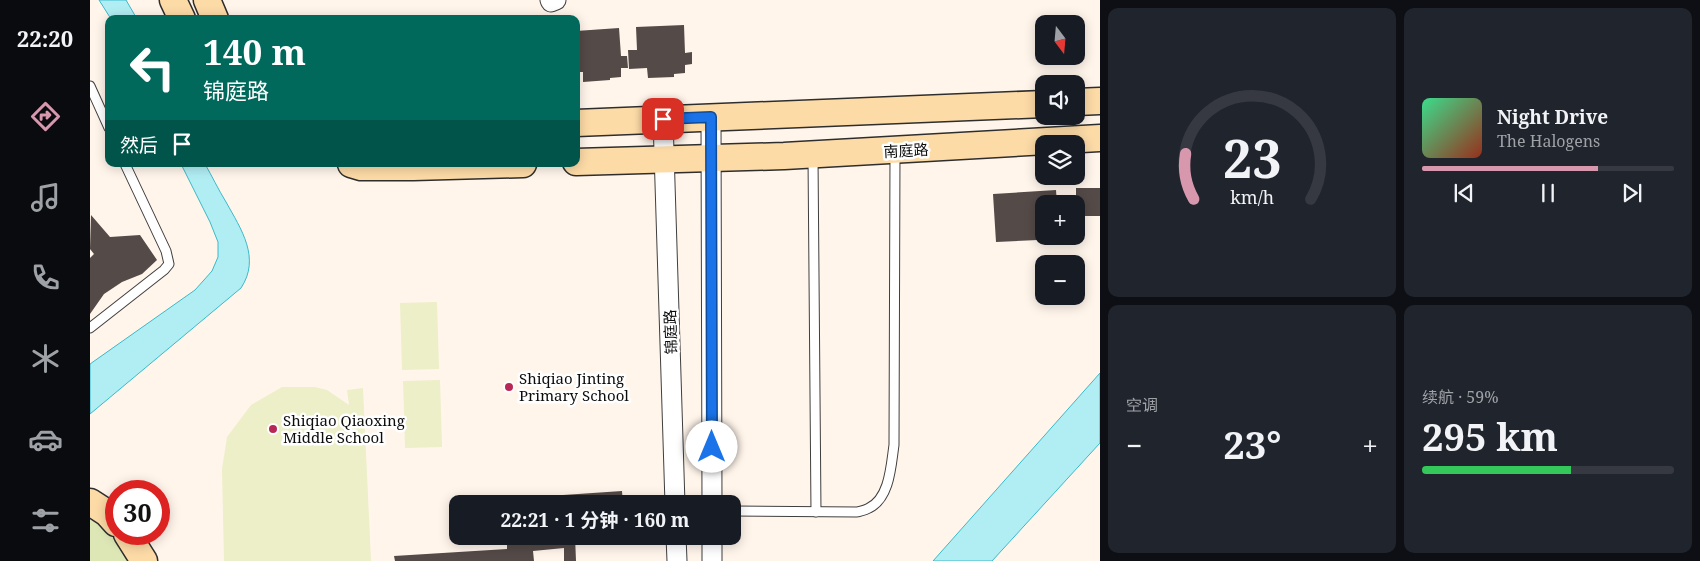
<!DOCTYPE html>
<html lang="zh">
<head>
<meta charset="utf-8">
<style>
  body { margin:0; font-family:"Noto Serif","Noto Sans SC",serif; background:#20242c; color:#f1f3f6; height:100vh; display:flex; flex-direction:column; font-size:19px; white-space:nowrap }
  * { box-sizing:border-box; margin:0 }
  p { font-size:16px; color:#9ea1a6 }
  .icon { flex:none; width:28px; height:28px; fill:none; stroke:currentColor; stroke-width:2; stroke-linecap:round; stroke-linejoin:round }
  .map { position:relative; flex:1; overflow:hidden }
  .side { display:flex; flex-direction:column; gap:8px; padding:8px; background:#0d0f14; width:600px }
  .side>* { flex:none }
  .top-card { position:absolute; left:15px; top:15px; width:475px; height:152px; border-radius:10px; box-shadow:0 2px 12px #0003; background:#00695c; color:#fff; overflow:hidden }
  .needle { width:32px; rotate:164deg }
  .controls { position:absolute; left:945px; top:15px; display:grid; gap:10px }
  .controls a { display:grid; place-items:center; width:50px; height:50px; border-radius:10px; background:#171b24; box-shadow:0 2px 12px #0003; font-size:25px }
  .speed { position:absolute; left:15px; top:480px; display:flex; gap:10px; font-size:25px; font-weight:700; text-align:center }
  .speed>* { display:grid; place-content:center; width:65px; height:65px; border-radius:50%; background:#171b24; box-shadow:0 2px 12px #0003; line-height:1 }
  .speed .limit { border:8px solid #d22; background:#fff; color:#111 }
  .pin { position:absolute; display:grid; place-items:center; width:42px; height:42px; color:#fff; margin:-21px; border-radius:10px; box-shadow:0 2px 8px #0006 }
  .me { position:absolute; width:55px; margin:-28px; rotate:0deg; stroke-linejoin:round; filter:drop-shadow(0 0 4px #0008) }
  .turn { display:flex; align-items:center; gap:18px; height:105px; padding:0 15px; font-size:22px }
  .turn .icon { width:65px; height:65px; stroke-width:2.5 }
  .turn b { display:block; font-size:35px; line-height:42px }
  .then { display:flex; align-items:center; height:48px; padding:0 15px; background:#0003; gap:10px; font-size:19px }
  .big { font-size:38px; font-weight:700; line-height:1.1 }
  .side .card { flex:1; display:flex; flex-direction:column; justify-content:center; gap:8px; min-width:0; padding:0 18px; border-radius:10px; background:#20242c }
  .side .dial { align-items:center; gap:0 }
  .dial svg { height:130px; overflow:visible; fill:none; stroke:#363941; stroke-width:7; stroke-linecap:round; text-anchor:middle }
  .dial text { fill:#f1f3f6; stroke:none }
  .song { display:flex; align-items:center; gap:15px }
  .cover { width:60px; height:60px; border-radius:8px; background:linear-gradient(135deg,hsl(150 70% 55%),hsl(10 70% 35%)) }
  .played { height:5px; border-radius:2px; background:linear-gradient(90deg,#d798ae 70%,#363941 70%) }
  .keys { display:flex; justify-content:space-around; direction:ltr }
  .heat { display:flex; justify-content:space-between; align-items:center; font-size:28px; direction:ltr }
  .charge { height:8px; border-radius:4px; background:linear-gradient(90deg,#34c759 59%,#363941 0) }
  .side .tiles { flex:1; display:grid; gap:8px; grid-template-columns:repeat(2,1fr) }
  .trip { position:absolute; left:359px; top:495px; width:292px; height:50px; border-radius:10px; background:#171b24; box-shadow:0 2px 12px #0003; font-weight:700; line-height:50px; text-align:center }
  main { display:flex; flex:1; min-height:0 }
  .menu { display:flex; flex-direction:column; width:90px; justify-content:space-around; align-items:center; background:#090b0e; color:#9ea1a6 }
  .menu .icon { width:35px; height:35px }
  .menu .selected { color:#d798ae }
  .menu b { font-size:22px; color:#f1f3f6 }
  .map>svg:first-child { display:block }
  .green { fill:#dde7b6 }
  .pitch { fill:#ecefc8 }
  .water { fill:#b1eef4; stroke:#3ab9c9 }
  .building { fill:#544a48 }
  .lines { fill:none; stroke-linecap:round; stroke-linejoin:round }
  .lane-casing { stroke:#3f3f3f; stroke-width:11 }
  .street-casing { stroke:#3f3f3f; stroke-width:21 }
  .secondary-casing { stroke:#2e2e2e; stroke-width:29 }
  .lane { stroke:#fff; stroke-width:9 }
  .street { stroke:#fff; stroke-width:19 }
  .secondary { stroke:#fddba7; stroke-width:26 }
  .route-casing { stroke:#114b97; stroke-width:12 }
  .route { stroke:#1a73e8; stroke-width:9 }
  .poi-dot { fill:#b72857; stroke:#fff; stroke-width:2 }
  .labels { text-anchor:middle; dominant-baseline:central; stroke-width:5; stroke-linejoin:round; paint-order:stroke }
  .street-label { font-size:15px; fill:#0c0c0c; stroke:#fff }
  .poi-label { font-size:15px; fill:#0c0c0c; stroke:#fff; text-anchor:start }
</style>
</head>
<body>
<main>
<nav class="menu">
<b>22:20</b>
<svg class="icon selected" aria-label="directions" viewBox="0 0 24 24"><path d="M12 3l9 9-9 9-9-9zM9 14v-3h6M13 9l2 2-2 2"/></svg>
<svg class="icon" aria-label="music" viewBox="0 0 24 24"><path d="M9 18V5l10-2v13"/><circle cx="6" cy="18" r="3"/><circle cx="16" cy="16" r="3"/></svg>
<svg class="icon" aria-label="phone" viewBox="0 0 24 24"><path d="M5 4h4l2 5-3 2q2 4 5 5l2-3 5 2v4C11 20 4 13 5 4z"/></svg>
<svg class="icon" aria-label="climate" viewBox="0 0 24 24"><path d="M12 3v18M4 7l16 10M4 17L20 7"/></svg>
<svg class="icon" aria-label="car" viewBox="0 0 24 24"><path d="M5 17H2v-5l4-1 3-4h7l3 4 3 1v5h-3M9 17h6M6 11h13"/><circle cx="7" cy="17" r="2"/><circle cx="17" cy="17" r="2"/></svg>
<svg class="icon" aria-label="filters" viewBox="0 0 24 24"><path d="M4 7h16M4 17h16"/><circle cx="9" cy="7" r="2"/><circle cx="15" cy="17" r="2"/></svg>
</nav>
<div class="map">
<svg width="1010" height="561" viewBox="0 0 1010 561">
  <rect width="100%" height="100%" fill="#fff5eb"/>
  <path class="green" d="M0,511L22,527L47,561H0Z"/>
  <g class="pitch">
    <path d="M347,302L349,369L312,370L310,303Z"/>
    <path d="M350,380L352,447L315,448L313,381Z"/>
    <path d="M192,387H225L237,390L259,405L257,390L273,388L281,561H134L132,469L137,437L161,405Z"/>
  </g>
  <g class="water">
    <path d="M9,0H36L47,19H21Z"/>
    <path d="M91,164H115C122,176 128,189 136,202C151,229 171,258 151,288L0,414V364L105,290L122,271L128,257V242L120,222Z"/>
    <path d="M1010,373V443L902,561H843Z"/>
  </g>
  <g class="building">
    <path d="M594,25L595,53L602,52V64L595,65V73L584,74V77L558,78L557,68L539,69L538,50H547L546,27Z"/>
    <path d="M529,28L531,56H537L538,68H531V77L520,78V80L493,82V72H486V31Z"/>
    <rect x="986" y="188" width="24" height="28"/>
    <path d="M966,190L967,204H954V236H969V239L906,242L903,194Z"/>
    <path d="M1,215L20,237L50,235L67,260L52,274L32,282L14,294L0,314V258L4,254L0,249Z"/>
    <path d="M532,491L533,504H416V499Z"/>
    <path d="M417,536H485L486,561H474V548L443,551L444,561H305L304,556L417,549Z"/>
  </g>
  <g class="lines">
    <defs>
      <g id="lane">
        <path d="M0,86L19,128"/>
        <path d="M723,157L726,512"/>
        <path d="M0,328L74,270L79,264L76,251L35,164"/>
        <path d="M642,511L767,512C771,511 776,510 779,508C800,498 801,465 804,445L805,153"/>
      </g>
      <g id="street">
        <path d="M460,0L461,2L466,0"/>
        <path d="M621,117L622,504"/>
        <path d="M573,119L585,504"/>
        <path d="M586,536L587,561"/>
        <path d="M622,536V561"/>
      </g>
      <g id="secondary">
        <path d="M83,0L92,19"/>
        <path d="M117,0L125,19"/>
        <path d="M986,102L1010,101"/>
        <path d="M486,123L954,104"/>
        <path d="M486,162L694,156L1010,138"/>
        <path d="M261,164L271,167H323L433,164"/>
        <path d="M0,502L17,513L26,523"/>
        <path d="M37,534L54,561"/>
      </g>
    </defs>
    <use href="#lane" class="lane-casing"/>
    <use href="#street" class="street-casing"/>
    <use href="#secondary" class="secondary-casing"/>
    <use href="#lane" class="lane"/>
    <use href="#street" class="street"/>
    <use href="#secondary" class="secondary"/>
  </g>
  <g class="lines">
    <defs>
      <path id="route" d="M573,119L621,117L622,447"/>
    </defs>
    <use href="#route" class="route-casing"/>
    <use href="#route" class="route"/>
  </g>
  <g class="poi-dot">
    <circle cx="419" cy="387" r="5"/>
    <circle cx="183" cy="429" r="5"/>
  </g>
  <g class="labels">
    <g class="street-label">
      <text transform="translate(816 150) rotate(-3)">南庭路</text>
      <text transform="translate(580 332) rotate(-92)">锦庭路</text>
    </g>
    <g class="poi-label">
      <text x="429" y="378">Shiqiao Jinting<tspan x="429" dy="17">Primary School</tspan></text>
      <text x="193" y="420">Shiqiao Qiaoxing<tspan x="193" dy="17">Middle School</tspan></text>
    </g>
  </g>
</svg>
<div class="controls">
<a><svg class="needle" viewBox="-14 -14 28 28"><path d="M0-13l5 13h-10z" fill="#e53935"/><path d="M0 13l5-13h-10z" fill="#9ea1a6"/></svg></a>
<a><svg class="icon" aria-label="sound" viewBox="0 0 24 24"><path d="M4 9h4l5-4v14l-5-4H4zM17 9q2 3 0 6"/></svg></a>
<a><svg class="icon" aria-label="layers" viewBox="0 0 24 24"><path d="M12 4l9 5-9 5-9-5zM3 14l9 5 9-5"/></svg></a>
<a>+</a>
<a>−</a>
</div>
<div class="speed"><div class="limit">30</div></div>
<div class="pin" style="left:573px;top:119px;background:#d93025"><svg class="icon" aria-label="arrive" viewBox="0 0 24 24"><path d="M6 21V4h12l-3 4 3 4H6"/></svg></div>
<svg class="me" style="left:622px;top:447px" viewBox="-20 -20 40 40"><circle r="19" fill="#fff"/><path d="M0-13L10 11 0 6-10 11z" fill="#1a73e8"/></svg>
<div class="trip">22:21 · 1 分钟 · 160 m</div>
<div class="top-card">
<div class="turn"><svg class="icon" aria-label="left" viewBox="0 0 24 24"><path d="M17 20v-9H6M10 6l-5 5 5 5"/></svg><div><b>140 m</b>锦庭路</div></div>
<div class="then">然后<svg class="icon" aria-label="arrive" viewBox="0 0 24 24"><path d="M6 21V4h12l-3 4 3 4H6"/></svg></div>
</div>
</div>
<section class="side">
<div class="tiles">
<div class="card dial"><svg viewBox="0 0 100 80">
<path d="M14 69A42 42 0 1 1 86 69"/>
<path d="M14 69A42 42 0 0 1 9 41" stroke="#d798ae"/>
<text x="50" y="56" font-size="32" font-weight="700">23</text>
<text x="50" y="72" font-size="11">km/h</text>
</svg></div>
<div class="card">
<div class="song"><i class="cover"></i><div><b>Night Drive</b><p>The Halogens</p></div></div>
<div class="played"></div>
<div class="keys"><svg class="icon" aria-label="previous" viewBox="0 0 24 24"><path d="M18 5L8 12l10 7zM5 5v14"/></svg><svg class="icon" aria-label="pause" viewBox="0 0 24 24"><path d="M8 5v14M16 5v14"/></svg><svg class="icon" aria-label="next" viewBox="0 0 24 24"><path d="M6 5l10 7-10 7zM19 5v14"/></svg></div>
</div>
<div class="card"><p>空调</p>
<div class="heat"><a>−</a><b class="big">23°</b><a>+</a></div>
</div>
<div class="card"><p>续航 · 59%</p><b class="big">295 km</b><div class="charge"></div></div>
</div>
</section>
</main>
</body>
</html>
